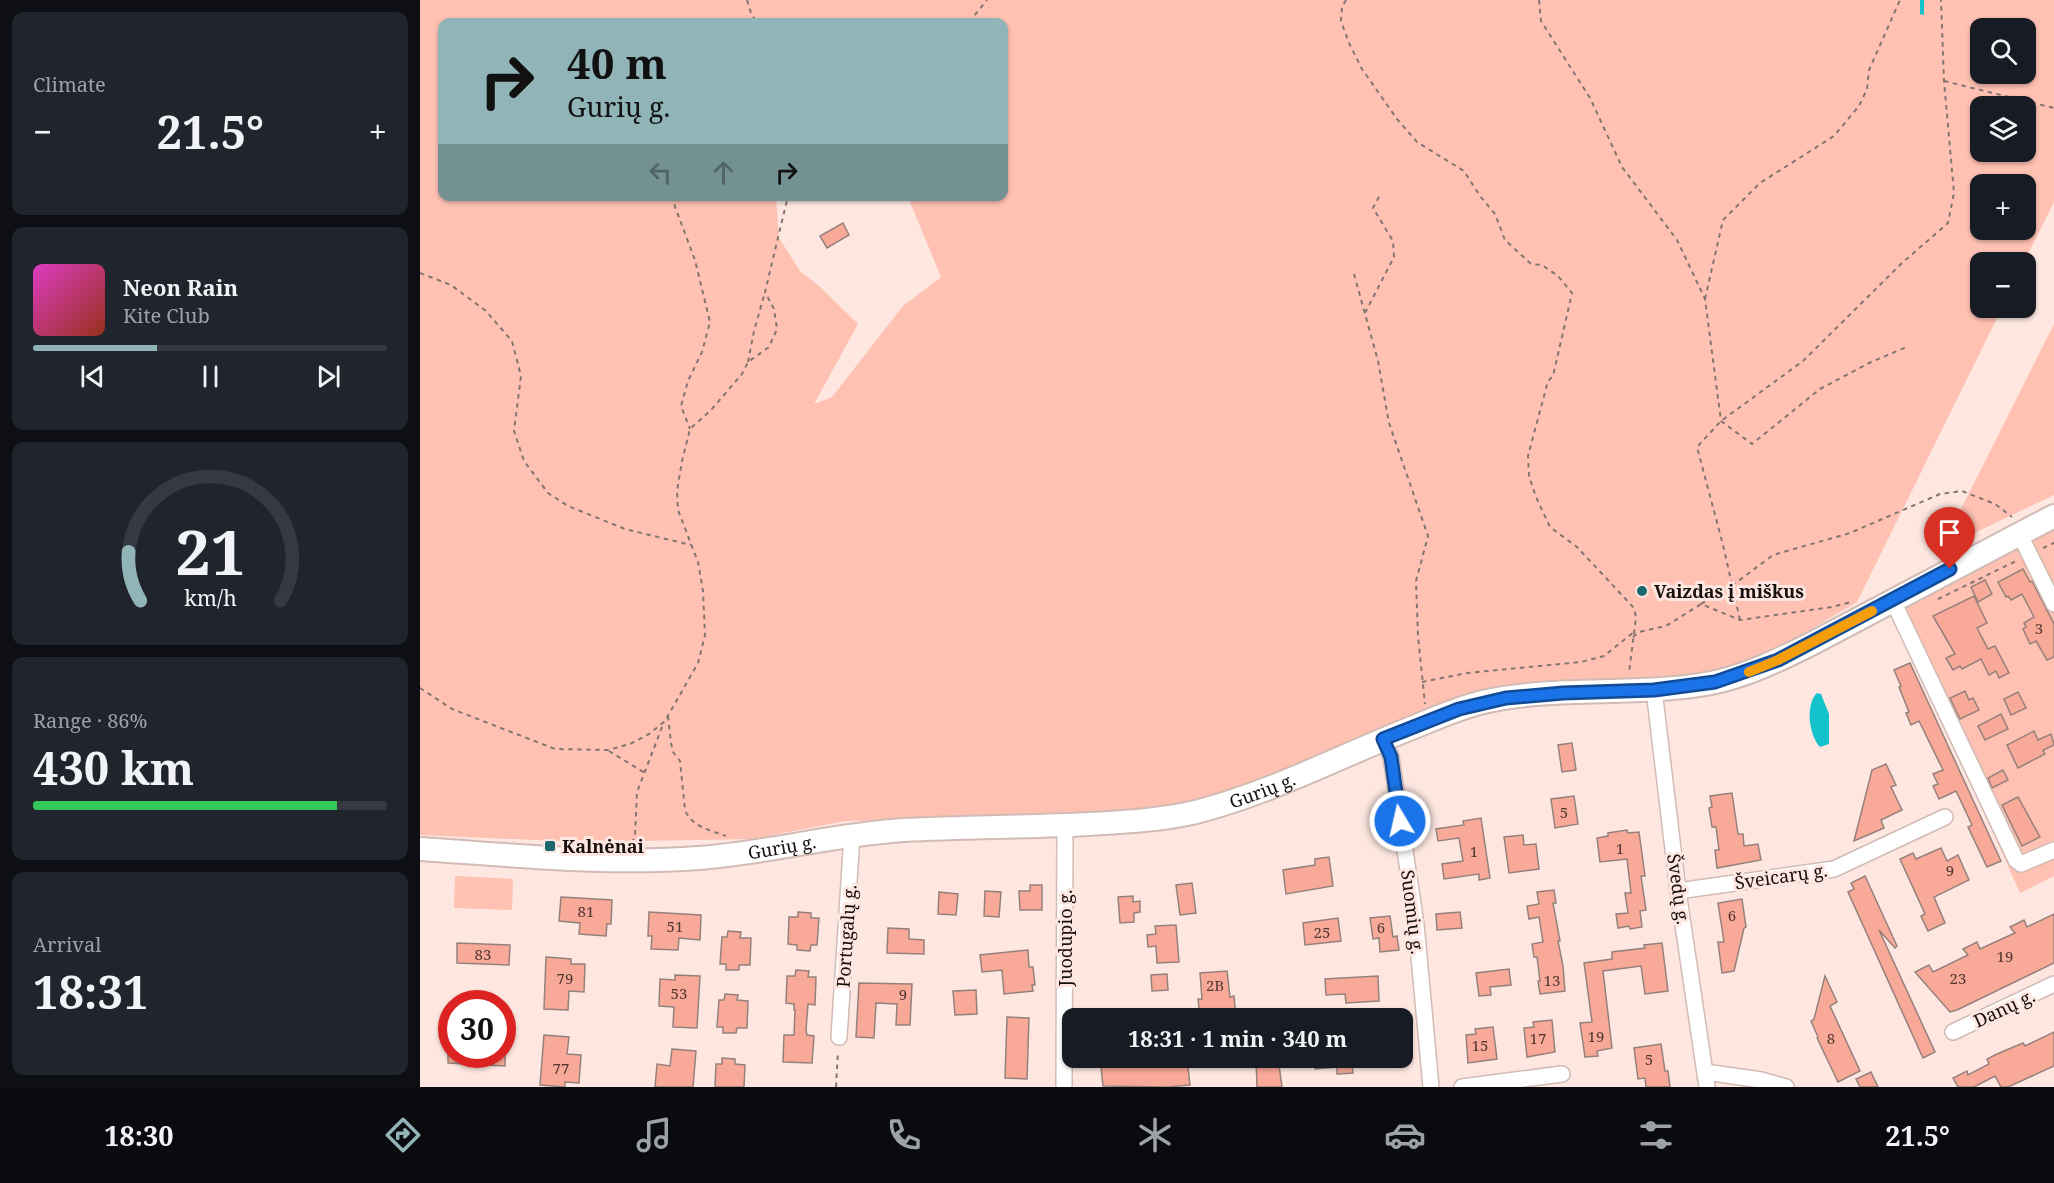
<!DOCTYPE html>
<html lang="en">
<head>
<meta charset="utf-8">
<style>
  body { margin:0; font-family:"Noto Serif",serif; background:#20242c; color:#f1f3f6; height:100vh; display:flex; flex-direction:column; font-size:22px; white-space:nowrap }
  * { box-sizing:border-box; margin:0 }
  p { font-size:20px; color:#9ea1a6 }
  .icon { flex:none; width:33px; height:33px; fill:none; stroke:currentColor; stroke-width:2; stroke-linecap:round; stroke-linejoin:round }
  .map { position:relative; flex:1; overflow:hidden }
  .panel { display:flex; flex-direction:column; gap:12px; padding:12px; background:#0d0f14; width:420px }
  .panel>* { flex:none }
  .banner { position:absolute; left:18px; top:18px; width:570px; height:183px; border-radius:12px; box-shadow:0 2px 4px #0004; background:#90b4b8; color:#111; overflow:hidden }
  .controls { position:absolute; left:1550px; top:18px; display:grid; gap:12px }
  .controls a { display:grid; place-items:center; width:66px; height:66px; border-radius:12px; background:#171b24; box-shadow:0 2px 4px #0004; font-size:30px }
  .speed { position:absolute; left:18px; top:990px; display:flex; gap:12px; font-size:30px; font-weight:700; text-align:center }
  .speed>* { display:grid; place-content:center; width:78px; height:78px; border-radius:50%; background:#171b24; box-shadow:0 2px 4px #0004; line-height:1 }
  .speed .limit { border:9px solid #d22; background:#fff; color:#111 }
  .pin { position:absolute; display:grid; place-items:center; width:51px; height:51px; color:#fff; margin:-62px -26px; border-radius:50% 50% 50% 0; rotate:-45deg; box-shadow:0 0 6px #0007 }
  .pin .icon { rotate:45deg }
  .me { position:absolute; width:66px; margin:-33px; rotate:351deg; stroke-linejoin:round; filter:drop-shadow(0 0 4px #0008) }
  .turn { display:flex; align-items:center; gap:21px; height:126px; padding:0 30px; font-size:27px }
  .turn .icon { width:78px; height:78px; stroke-width:2.5 }
  .turn b { display:block; font-size:42px; line-height:51px }
  .lanes { display:flex; align-items:center; height:57px; padding:0 30px; background:#0003; justify-content:center; gap:30px; direction:ltr }
  .lanes .off { opacity:.35 }
  .big { font-size:45px; font-weight:700; line-height:1.1 }
  .panel .card { flex:1; display:flex; flex-direction:column; justify-content:center; gap:9px; min-width:0; padding:0 21px; border-radius:12px; background:#20242c }
  .panel .dial { align-items:center; gap:0 }
  .dial svg { height:156px; overflow:visible; fill:none; stroke:#363941; stroke-width:7; stroke-linecap:round; text-anchor:middle }
  .dial text { fill:#f1f3f6; stroke:none }
  .song { display:flex; align-items:center; gap:18px }
  .cover { width:72px; height:72px; border-radius:9px; background:linear-gradient(135deg,hsl(310 70% 55%),hsl(10 70% 35%)) }
  .played { height:6px; border-radius:3px; background:linear-gradient(90deg,#90b4b8 35%,#363941 35%) }
  .keys { display:flex; justify-content:space-around; direction:ltr }
  .heat { display:flex; justify-content:space-between; align-items:center; font-size:33px; direction:ltr }
  .charge { height:9px; border-radius:4px; background:linear-gradient(90deg,#34c759 86%,#363941 0) }
  .trip { position:absolute; left:642px; top:1008px; width:351px; height:60px; border-radius:12px; background:#171b24; box-shadow:0 2px 4px #0004; font-weight:700; line-height:60px; text-align:center }
  .tab-bar { display:flex; height:96px; justify-content:space-around; align-items:center; background:#090b0e; color:#9ea1a6 }
  .tab-bar .icon { width:42px; height:42px }
  .tab-bar .active { color:#90b4b8 }
  .tab-bar b { font-size:27px; color:#f1f3f6 }
  main { display:flex; flex:1; min-height:0 }
  .map>svg:first-child { display:block }
  .green { fill:#fec1b2; fill-rule:evenodd }
  .water { fill:#14c2cb }
  .lines { fill:none; stroke-linecap:round; stroke-linejoin:round }
  .stream { stroke:#14c2cb; stroke-width:4 }
  .building { fill:#f9a997; stroke:#95817c; stroke-width:1.5 }
  .street-casing { stroke:#d1bbb5; stroke-width:18 }
  .secondary-casing { stroke:#d1bbb5; stroke-width:26 }
  .path { stroke:#847571; stroke-width:2; stroke-dasharray:4.5 4.5; stroke-linecap:butt }
  .street { stroke:#fff; stroke-width:15 }
  .secondary { stroke:#fff; stroke-width:22 }
  .route-casing { stroke:#114b97; stroke-width:15 }
  .route { stroke:#1a73e8; stroke-width:10 }
  .slow { stroke:#f59e0b; stroke-width:10 }
  .poi-dot { fill:#1a686c; stroke:#fee7e1; stroke-width:2 }
  .labels { text-anchor:middle; dominant-baseline:central; stroke-width:6; stroke-linejoin:round; paint-order:stroke }
  .number-label { font-size:15px; fill:#4f3630 }
  .poi-label { font-size:18px; font-weight:bold; fill:#160f0d; stroke:#fee7e1; text-anchor:start }
  .street-label { font-size:18px; fill:#160f0d; stroke:#fee7e1 }
</style>
</head>
<body>
<main>
<section class="panel">
<div class="card"><p>Climate</p>
<div class="heat"><a>−</a><b class="big">21.5°</b><a>+</a></div>
</div>
<div class="card">
<div class="song"><i class="cover"></i><div><b>Neon Rain</b><p>Kite Club</p></div></div>
<div class="played"></div>
<div class="keys"><svg class="icon" aria-label="previous" viewBox="0 0 24 24"><path d="M18 5L8 12l10 7zM5 5v14"/></svg><svg class="icon" aria-label="pause" viewBox="0 0 24 24"><path d="M8 5v14M16 5v14"/></svg><svg class="icon" aria-label="next" viewBox="0 0 24 24"><path d="M6 5l10 7-10 7zM19 5v14"/></svg></div>
</div>
<div class="card dial"><svg viewBox="0 0 100 80">
<path d="M14 69A42 42 0 1 1 86 69"/>
<path d="M14 69A42 42 0 0 1 8 44" stroke="#90b4b8"/>
<text x="50" y="56" font-size="32" font-weight="700">21</text>
<text x="50" y="72" font-size="11">km/h</text>
</svg></div>
<div class="card"><p>Range · 86%</p><b class="big">430 km</b><div class="charge"></div></div>
<div class="card"><p>Arrival</p><b class="big">18:31</b></div>
</section>
<div class="map">
<svg width="1634" height="1087" viewBox="0 0 1634 1087">
  <rect width="100%" height="100%" fill="#fee7e1"/>
  <g class="green">
    <path d="M0,0H1634V202L1604,262H1560V308H1582L1437,602L1355,650L1309,669L1266,678L1075,691L823,788L774,801L683,815L426,821L332,839L162,842L0,835ZM22,22H584V196L488,197L521,277L483,306L412,397L394,404L438,324L399,286L380,271L359,238L356,196H22ZM1560,28H1605V74H1560ZM1560,106H1605V152H1560ZM1560,184H1605V230H1560Z"/>
    <path d="M1634,324V495L1521,549Z"/>
    <path d="M1634,529V876L1600,893L1473,610Z"/>
    <path d="M35,876L93,879L92,910L34,908Z"/>
  </g>
  <path class="water" d="M1397,693L1401,694L1409,714V744L1400,747C1389,736 1385,704 1397,693Z"/>
  <g class="lines">
    <path class="stream" d="M1502,13V0"/>
  </g>
  <g class="building">
    <path d="M423,223L429,235L407,248L400,236Z"/>
    <path d="M1603,569L1610,582L1612,581L1634,624V657L1627,660L1616,641L1610,644L1603,629L1606,627L1604,623L1614,617L1602,594L1591,600L1588,596L1586,597L1578,582Z"/>
    <path d="M1565,580L1572,594L1558,602L1551,587Z"/>
    <path d="M1554,596L1567,623L1557,628L1568,649L1575,646L1589,673L1579,678L1576,671L1569,675L1561,659L1542,669L1540,666L1533,670L1526,658L1535,654L1513,616Z"/>
    <path d="M1490,663L1581,861L1567,867L1548,827L1552,825L1536,791L1519,799L1513,786L1518,784L1513,774L1523,770L1499,721L1491,725L1486,713L1489,712L1479,687L1481,686L1474,670Z"/>
    <path d="M1545,691L1549,700L1553,698L1559,710L1540,719L1530,698Z"/>
    <path d="M1598,692L1606,708L1591,715L1584,699Z"/>
    <path d="M1581,714L1588,729L1565,740L1558,726Z"/>
    <path d="M1614,731L1618,740L1631,734L1634,745L1623,750L1625,754L1598,768L1587,745Z"/>
    <path d="M1152,743L1156,770L1142,772L1138,745Z"/>
    <path d="M1466,764L1476,785L1471,787L1482,810L1461,820L1464,828L1434,841L1452,770Z"/>
    <path d="M1583,770L1588,780L1572,788L1568,778Z"/>
    <path d="M1312,793L1318,834H1323L1324,846L1338,844L1341,860L1297,868L1295,850H1299L1296,827H1292L1289,808L1292,807L1290,796Z"/>
    <path d="M1154,796L1158,824L1135,828L1131,799Z"/>
    <path d="M1598,797L1620,837L1602,846L1582,805Z"/>
    <path d="M1061,818L1070,878L1059,880V874L1024,879L1022,864L1043,861L1039,838L1018,841L1016,829L1044,825L1043,821Z"/>
    <path d="M1207,830L1208,833L1219,832L1225,876H1221L1226,910L1220,911L1222,927L1210,929L1209,926L1198,928L1196,914L1208,913L1205,893H1211L1207,859L1180,862L1177,838L1188,836V833Z"/>
    <path d="M1103,835L1104,845L1116,844L1119,869L1089,873L1084,837Z"/>
    <path d="M1521,848L1527,861L1538,855L1549,880L1514,897L1525,923L1508,931L1501,916L1505,914L1480,859L1493,853L1496,859Z"/>
    <path d="M909,857L913,886L866,894L863,870L895,865V859Z"/>
    <path d="M1445,876L1477,946L1475,948L1459,930L1515,1052L1503,1058L1428,892L1434,889L1431,883Z"/>
    <path d="M772,883L776,913L760,915L756,885Z"/>
    <path d="M610,885H622V910H600L599,891H610Z"/>
    <path d="M1134,890L1136,903H1133L1140,941H1138L1143,966L1145,991L1120,994L1118,981H1120L1117,957H1114L1112,944L1123,942L1119,917L1109,919L1107,906L1119,904L1117,892Z"/>
    <path d="M565,891L581,892L579,917L564,916Z"/>
    <path d="M519,892L538,894L536,915L518,914Z"/>
    <path d="M713,896V902L720,901V912L714,913V922L700,923L698,897Z"/>
    <path d="M141,897L192,900L191,924H187L186,936L159,934L160,923L139,921Z"/>
    <path d="M1322,899L1326,927L1324,928L1314,971L1302,973L1298,942H1304L1298,903Z"/>
    <path d="M229,912L281,915L280,940L259,938L258,950L231,949L232,936H228Z"/>
    <path d="M378,912L391,913V918H399L397,945H391L390,951L377,950V945L368,944L369,917H378Z"/>
    <path d="M1040,912L1042,928L1017,930L1016,914Z"/>
    <path d="M1634,914V963L1537,1010L1530,1012L1495,972L1509,965L1513,972L1548,955L1543,949L1557,942L1560,949L1595,933L1590,927L1604,920L1607,927Z"/>
    <path d="M970,916L973,937L977,936L979,950L960,952L959,938L953,939L950,918Z"/>
    <path d="M918,918L921,941L885,945L883,923Z"/>
    <path d="M756,925L759,962L737,963L736,946L728,947L727,935L736,934L735,926Z"/>
    <path d="M468,928L489,929V939L504,940V954L467,953Z"/>
    <path d="M308,931L321,932L320,938H331L330,965H319V970H306V964H300L302,937H307Z"/>
    <path d="M37,943L90,945L89,965L37,963Z"/>
    <path d="M1242,943L1248,991L1225,994L1221,966L1183,971L1192,1048L1177,1051L1178,1056L1165,1057L1160,1023L1172,1022L1164,963L1192,959V952L1225,948L1224,945Z"/>
    <path d="M608,950L609,967H613L615,985H612L613,991L584,994L582,970L562,972L560,955Z"/>
    <path d="M126,957L151,959V964H165L164,992L149,991L148,1010L124,1009Z"/>
    <path d="M1089,969L1091,985L1070,987L1071,995L1059,996L1056,973Z"/>
    <path d="M376,970L389,971L388,977H396L395,1005L388,1004L386,1030L387,1035L394,1036L392,1063L363,1062L364,1035H374L375,1010H374V1004L366,1003L367,976H375Z"/>
    <path d="M807,971L810,997L814,996L816,1018H798V1015L780,1017L778,999H782L780,973Z"/>
    <path d="M747,974L748,990L732,991L731,975Z"/>
    <path d="M255,975L280,976L277,1028L253,1027L254,1007L239,1006L240,979L255,980Z"/>
    <path d="M958,976L959,1001L926,1003L925,994L906,995L905,979Z"/>
    <path d="M1405,976L1417,1002L1410,1006L1440,1071L1418,1082L1397,1038L1398,1037L1391,1021L1394,1019Z"/>
    <path d="M439,983L492,984L490,1025H476L477,1004L456,1003L454,1038L436,1037Z"/>
    <path d="M556,990L557,1014L535,1015L533,991Z"/>
    <path d="M305,994L318,995L317,1000L328,1001L327,1028H317L316,1033H303V1027H297L299,1000H304Z"/>
    <path d="M587,1017L609,1018L607,1079L585,1078Z"/>
    <path d="M1132,1020L1135,1052L1107,1057L1104,1028L1114,1027L1113,1022Z"/>
    <path d="M1073,1027L1077,1059L1048,1063L1046,1035L1056,1034L1055,1029Z"/>
    <path d="M1634,1032V1066L1588,1087H1581L1575,1076L1554,1087H1538L1533,1078L1547,1071L1548,1075L1569,1064L1567,1059L1577,1054L1603,1043L1605,1046Z"/>
    <path d="M124,1035L149,1037L147,1054L161,1055L159,1083L145,1082V1087L120,1085Z"/>
    <path d="M1241,1044L1245,1071H1248L1250,1087H1226L1225,1078L1218,1079L1214,1048Z"/>
    <path d="M252,1049L276,1051L273,1087H235L237,1064L250,1066Z"/>
    <path d="M28,1054H85V1066L28,1063Z"/>
    <path d="M302,1058L315,1059V1064L325,1065L324,1087H295L296,1064H302Z"/>
    <path d="M680,1058H767L770,1085L748,1087L683,1086Z"/>
    <path d="M836,1058H858L862,1087H837Z"/>
    <path d="M894,1058H941V1065L932,1066L933,1073L917,1074V1067L895,1069Z"/>
    <path d="M1451,1072L1458,1087H1440L1436,1079Z"/>
  </g>
  <g class="lines">
    <defs>
      <g id="street">
        <path d="M1599,533L1634,604"/>
        <path d="M1472,599L1596,860L1601,864L1634,850"/>
        <path d="M1234,690L1258,891L1287,1087"/>
        <path d="M963,739L971,757L996,924L1011,1087"/>
        <path d="M1258,891L1414,869L1525,817"/>
        <path d="M1533,1032L1634,984"/>
        <path d="M419,1037L432,835"/>
        <path d="M1285,1072L1341,1080L1366,1087"/>
        <path d="M644,1087L645,825"/>
        <path d="M1042,1087L1142,1074"/>
      </g>
      <g id="secondary">
        <path id="s1" d="M0,849C92,855 186,865 279,858C348,853 415,834 484,830C546,827 608,827 670,824C705,822 742,820 776,812C850,793 919,757 989,729C1014,719 1038,708 1063,702C1138,685 1216,697 1291,683C1326,676 1359,660 1391,644L1634,516"/>
      </g>
    </defs>
    <use href="#street" class="street-casing"/>
    <use href="#secondary" class="secondary-casing"/>
    <g class="path">
      <path d="M327,0L331,13L336,22"/>
      <path d="M926,0L922,7L921,21L929,43L942,69L977,119L997,142L1044,171L1060,196L1075,214L1085,240L1111,264L1122,265L1138,276L1152,293L1133,376L1128,381L1108,456L1109,476L1116,497L1130,527L1157,547L1214,608L1216,617L1209,673"/>
      <path d="M1119,0L1121,21L1170,98L1202,167L1257,240L1285,299L1301,421L1332,444L1400,389L1451,362L1487,347"/>
      <path d="M549,22L567,0"/>
      <path d="M1524,81L1634,108"/>
      <path d="M251,196L275,260L290,322L282,352L268,381L261,406L270,429"/>
      <path d="M0,273L31,285L66,311L92,341L101,376L94,431L104,461L128,493L148,506L205,529L271,545"/>
      <path d="M934,274L958,361L969,423L1008,536L996,581L998,636L1005,704"/>
      <path d="M1285,299L1303,220L1340,183L1414,136L1439,106L1447,89L1449,70L1480,0"/>
      <path d="M945,313L974,257L973,241L953,208L961,193"/>
      <path d="M328,362L334,331L345,292"/>
      <path d="M1623,548L1634,543"/>
      <path d="M1518,599L1596,561"/>
      <path d="M1281,604L1313,585L1353,555L1430,533L1520,494L1542,491L1575,504L1592,517"/>
      <path d="M1320,620L1303,545L1277,447L1301,421L1383,361L1482,263L1528,223L1534,193L1524,81L1521,0"/>
      <path d="M1213,637L1219,632L1246,626L1281,604L1320,620L1412,607L1431,602"/>
      <path d="M1002,682L1047,673L1161,662L1184,656L1214,632"/>
      <path d="M0,688L32,709L135,749L188,750L210,744L229,734L245,721L278,663L285,635L283,591L278,562L258,510L257,491L262,461L270,429L291,410L322,374L328,362L349,347L357,329L354,309L345,292L368,196"/>
      <path d="M248,716L251,743L253,752L260,761L265,810C272,827 290,830 306,836"/>
      <path d="M189,751L225,773"/>
      <path d="M212,843L215,835L217,792L244,722"/>
      <path d="M416,1087L418,1051"/>
    </g>
    <use href="#street" class="street"/>
    <use href="#secondary" class="secondary"/>
  </g>
  <g class="lines">
    <defs>
      <path id="route" d="M980,821L971,757L963,739L1039,709L1086,698L1143,693L1234,690L1295,682L1358,660L1530,569"/>
    </defs>
    <use href="#route" class="route-casing"/>
    <use href="#route" class="route"/>
    <path class="slow" d="M1329,672L1358,660L1452,611"/>
  </g>
  <g class="poi-dot">
    <circle cx="1222" cy="591" r="6"/>
    <rect x="124" y="840" width="12" height="12" rx="3"/>
  </g>
  <g class="labels">
    <g class="number-label">
      <text x="1619" y="628">3</text>
      <text x="1144" y="812">5</text>
      <text x="1200" y="848">1</text>
      <text x="1054" y="851">1</text>
      <text x="1530" y="870">9</text>
      <text x="166" y="911">81</text>
      <text x="1312" y="915">6</text>
      <text x="255" y="926">51</text>
      <text x="961" y="927">6</text>
      <text x="902" y="932">25</text>
      <text x="63" y="954">83</text>
      <text x="1585" y="956">19</text>
      <text x="145" y="978">79</text>
      <text x="1538" y="978">23</text>
      <text x="1132" y="980">13</text>
      <text x="795" y="985">2B</text>
      <text x="259" y="993">53</text>
      <text x="483" y="994">9</text>
      <text x="1176" y="1036">19</text>
      <text x="1118" y="1038">17</text>
      <text x="1411" y="1038">8</text>
      <text x="1060" y="1045">15</text>
      <text x="1229" y="1059">5</text>
      <text x="141" y="1068">77</text>
    </g>
    <g class="poi-label">
      <text x="1234" y="591">Vaizdas į miškus</text>
      <text x="142" y="846">Kalnėnai</text>
    </g>
    <g class="street-label">
      <text stroke="none"><textPath href="#s1" startOffset="849">Gurių g.</textPath></text>
      <text stroke="none"><textPath href="#s1" startOffset="363">Gurių g.</textPath></text>
      <text transform="translate(1361 876) rotate(-8)">Šveicarų g.</text>
      <text transform="translate(1259 889) rotate(82)">Švedų g.</text>
      <text transform="translate(993 912) rotate(83)">Suomių g.</text>
      <text transform="translate(426 936) rotate(-86)">Portugalų g.</text>
      <text transform="translate(645 938) rotate(-90)">Juodupio g.</text>
      <text transform="translate(1584 1008) rotate(-25)">Danų g.</text>
    </g>
  </g>
</svg>
<div class="controls">
<a><svg class="icon" aria-label="search" viewBox="0 0 24 24"><circle cx="10" cy="10" r="6"/><path d="M15 15l6 6"/></svg></a>
<a><svg class="icon" aria-label="layers" viewBox="0 0 24 24"><path d="M12 4l9 5-9 5-9-5zM3 14l9 5 9-5"/></svg></a>
<a>+</a>
<a>−</a>
</div>
<div class="speed"><div class="limit">30</div></div>
<div class="pin" style="left:1530px;top:569px;background:#d93025"><svg class="icon" aria-label="arrive" viewBox="0 0 24 24"><path d="M6 21V4h12l-3 4 3 4H6"/></svg></div>
<svg class="me" style="left:980px;top:821px" viewBox="-20 -20 40 40"><circle r="17" fill="#1a73e8" stroke="#fff" stroke-width="3"/><path d="M0-11L8 9 0 5-8 9z" fill="#fff"/></svg>
<div class="trip">18:31 · 1 min · 340 m</div>
<div class="banner">
<div class="turn"><svg class="icon" aria-label="right" viewBox="0 0 24 24"><path d="M7 20v-9h11M14 6l5 5-5 5"/></svg><div><b>40 m</b>Gurių g.</div></div>
<div class="lanes"><svg class="icon off" aria-label="left" viewBox="0 0 24 24"><path d="M17 20v-9H6M10 6l-5 5 5 5"/></svg><svg class="icon off" aria-label="ahead" viewBox="0 0 24 24"><path d="M12 20V5M6 11l6-6 6 6"/></svg><svg class="icon" aria-label="right" viewBox="0 0 24 24"><path d="M7 20v-9h11M14 6l5 5-5 5"/></svg></div>
</div>
</div>
</main>
<nav class="tab-bar">
<b>18:30</b>
<svg class="icon active" aria-label="directions" viewBox="0 0 24 24"><path d="M12 3l9 9-9 9-9-9zM9 14v-3h6M13 9l2 2-2 2"/></svg>
<svg class="icon" aria-label="music" viewBox="0 0 24 24"><path d="M9 18V5l10-2v13"/><circle cx="6" cy="18" r="3"/><circle cx="16" cy="16" r="3"/></svg>
<svg class="icon" aria-label="phone" viewBox="0 0 24 24"><path d="M5 4h4l2 5-3 2q2 4 5 5l2-3 5 2v4C11 20 4 13 5 4z"/></svg>
<svg class="icon" aria-label="climate" viewBox="0 0 24 24"><path d="M12 3v18M4 7l16 10M4 17L20 7"/></svg>
<svg class="icon" aria-label="car" viewBox="0 0 24 24"><path d="M5 17H2v-5l4-1 3-4h7l3 4 3 1v5h-3M9 17h6M6 11h13"/><circle cx="7" cy="17" r="2"/><circle cx="17" cy="17" r="2"/></svg>
<svg class="icon" aria-label="filters" viewBox="0 0 24 24"><path d="M4 7h16M4 17h16"/><circle cx="9" cy="7" r="2"/><circle cx="15" cy="17" r="2"/></svg>
<b>21.5°</b>
</nav>
</body>
</html>
